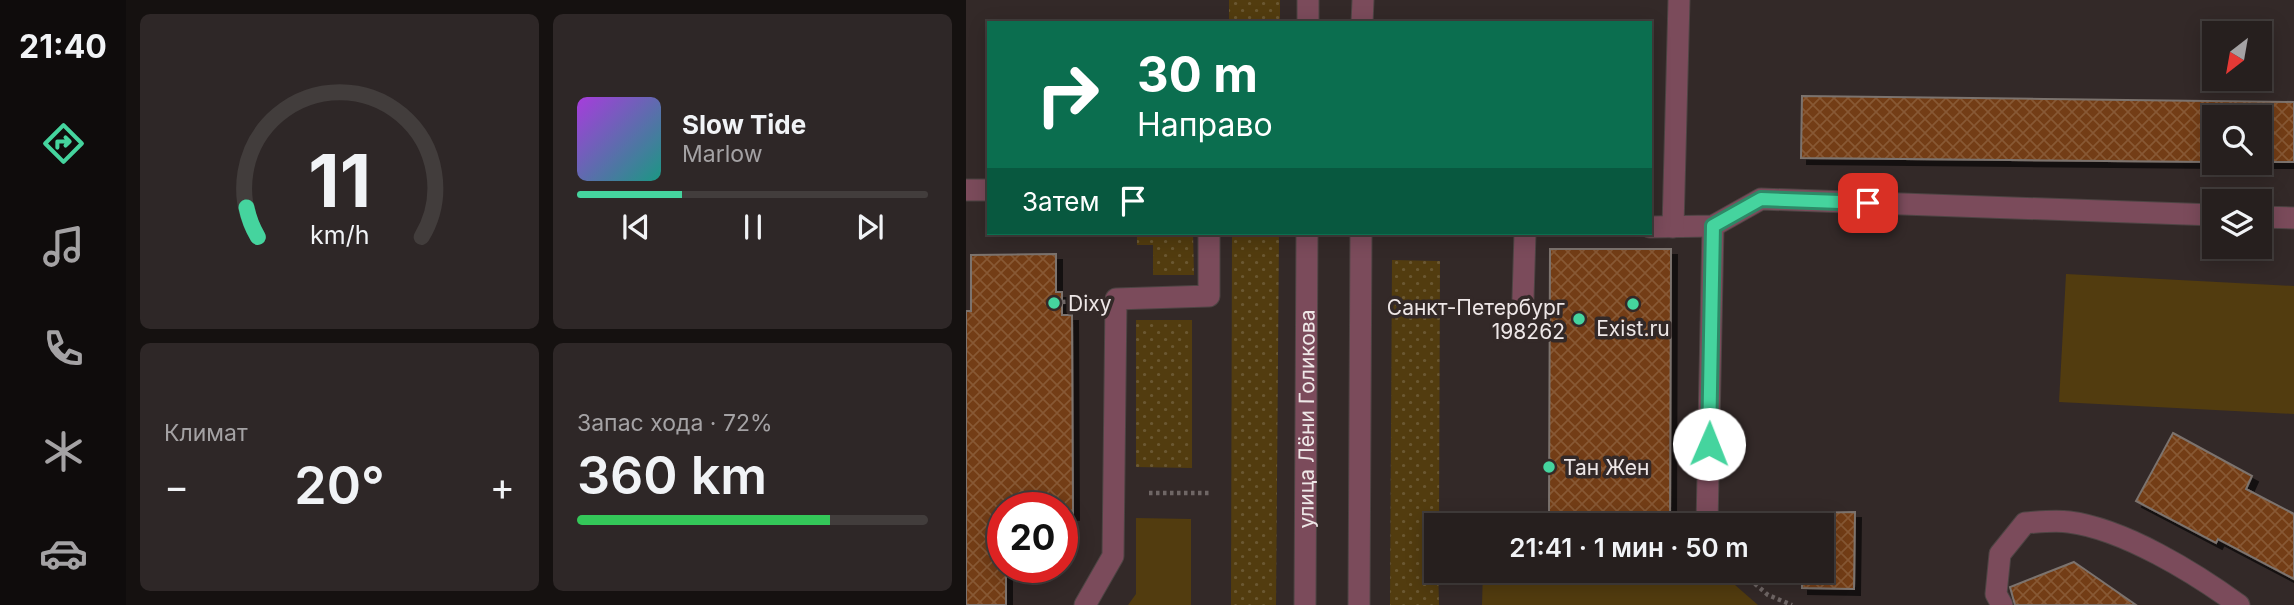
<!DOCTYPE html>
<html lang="ru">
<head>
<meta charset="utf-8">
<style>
  body { margin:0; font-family:Inter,sans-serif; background:#2e2727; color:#f1f3f6; height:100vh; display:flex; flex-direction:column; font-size:26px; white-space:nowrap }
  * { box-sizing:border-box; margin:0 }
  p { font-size:23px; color:#a4a2a4 }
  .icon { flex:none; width:38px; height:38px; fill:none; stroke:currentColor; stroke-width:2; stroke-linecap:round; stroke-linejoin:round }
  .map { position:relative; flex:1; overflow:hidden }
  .drawer { display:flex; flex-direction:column; gap:14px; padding:14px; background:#151110; width:840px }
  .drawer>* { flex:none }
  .top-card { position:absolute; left:21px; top:21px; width:665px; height:214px; border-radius:0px; box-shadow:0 4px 18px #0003,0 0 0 2px #423d3c; background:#0b6e4f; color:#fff; overflow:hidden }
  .needle { width:46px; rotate:211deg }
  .tools { position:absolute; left:1236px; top:21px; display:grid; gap:14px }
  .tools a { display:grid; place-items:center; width:70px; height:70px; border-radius:0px; background:#261f1e; box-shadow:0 4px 18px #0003,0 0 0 2px #423d3c; font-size:35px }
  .speed { position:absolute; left:21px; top:492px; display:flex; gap:14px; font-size:35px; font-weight:700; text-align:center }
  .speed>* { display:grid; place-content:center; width:91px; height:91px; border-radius:50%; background:#261f1e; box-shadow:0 4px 18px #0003,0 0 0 2px #423d3c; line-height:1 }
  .speed .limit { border:10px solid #d22; background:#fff; color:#111 }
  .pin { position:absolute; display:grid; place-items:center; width:60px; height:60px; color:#fff; margin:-30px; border-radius:14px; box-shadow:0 4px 10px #0006 }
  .me { position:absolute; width:77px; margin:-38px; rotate:1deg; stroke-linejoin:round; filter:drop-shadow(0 0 5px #0008) }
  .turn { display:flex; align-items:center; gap:24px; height:147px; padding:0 35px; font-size:32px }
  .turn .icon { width:91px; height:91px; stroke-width:2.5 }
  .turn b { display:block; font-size:49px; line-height:60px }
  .then { display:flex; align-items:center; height:66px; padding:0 35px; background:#0003; gap:14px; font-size:26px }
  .big { font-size:52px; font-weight:600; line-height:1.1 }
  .drawer .tile { flex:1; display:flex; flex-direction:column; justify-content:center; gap:10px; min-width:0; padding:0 24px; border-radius:10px; background:#2e2727 }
  .drawer .dial { align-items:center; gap:0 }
  .dial svg { height:182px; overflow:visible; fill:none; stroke:#423d3c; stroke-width:7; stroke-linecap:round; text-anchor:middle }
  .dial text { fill:#f1f3f6; stroke:none }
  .song { display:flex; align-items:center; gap:21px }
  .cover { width:84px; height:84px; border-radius:10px; background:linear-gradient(135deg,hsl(280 70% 55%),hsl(170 70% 35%)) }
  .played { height:7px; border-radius:4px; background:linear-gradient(90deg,#45d49e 30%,#423d3c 30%) }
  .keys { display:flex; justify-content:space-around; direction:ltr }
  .heat { display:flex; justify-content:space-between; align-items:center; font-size:38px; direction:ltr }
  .charge { height:10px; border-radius:5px; background:linear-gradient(90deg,#34c759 72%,#423d3c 0) }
  .drawer .tiles { flex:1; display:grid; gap:14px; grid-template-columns:repeat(2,1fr) }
  .trip { position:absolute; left:458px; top:513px; width:410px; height:70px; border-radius:0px; background:#261f1e; box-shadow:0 4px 18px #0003,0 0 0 2px #423d3c; font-weight:600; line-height:70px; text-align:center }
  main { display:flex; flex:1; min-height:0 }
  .tab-bar { display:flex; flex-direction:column; width:126px; justify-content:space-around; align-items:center; background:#0f0c0c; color:#a4a2a4 }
  .tab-bar .icon { width:49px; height:49px }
  .tab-bar .active { color:#45d49e }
  .tab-bar b { font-size:32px; color:#f1f3f6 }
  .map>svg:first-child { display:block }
  .grass { fill:url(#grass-dots) }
  .park { fill:#523c0f }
  .building { fill:url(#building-cross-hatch); stroke:#7c736e; stroke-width:2; filter:url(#shadow) }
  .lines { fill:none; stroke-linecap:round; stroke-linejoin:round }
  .service-casing { stroke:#4d4443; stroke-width:23 }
  .tertiary-casing { stroke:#4d4443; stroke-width:23 }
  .path { stroke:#6f6665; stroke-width:4.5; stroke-dasharray:3.5 3.5; stroke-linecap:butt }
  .service { stroke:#7b4b5b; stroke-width:21 }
  .tertiary { stroke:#7b4b5b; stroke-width:21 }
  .route-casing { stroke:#2d8a67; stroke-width:18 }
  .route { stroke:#45d49e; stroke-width:12 }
  .poi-dot { fill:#45d49e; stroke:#332928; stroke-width:2.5 }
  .labels { text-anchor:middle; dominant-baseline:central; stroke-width:7; stroke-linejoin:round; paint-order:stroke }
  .poi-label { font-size:21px; fill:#eee7e7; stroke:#332928; text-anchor:start }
  .street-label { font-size:21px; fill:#eee7e7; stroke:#332928 }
</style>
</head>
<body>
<main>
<nav class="tab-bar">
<b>21:40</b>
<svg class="icon active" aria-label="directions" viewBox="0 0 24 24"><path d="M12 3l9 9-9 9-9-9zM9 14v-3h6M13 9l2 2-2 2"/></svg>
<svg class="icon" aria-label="music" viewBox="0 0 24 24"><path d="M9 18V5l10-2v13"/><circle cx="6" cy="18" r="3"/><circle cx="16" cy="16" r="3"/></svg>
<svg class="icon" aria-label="phone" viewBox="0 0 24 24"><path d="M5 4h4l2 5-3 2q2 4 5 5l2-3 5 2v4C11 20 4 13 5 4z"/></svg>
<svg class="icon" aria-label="climate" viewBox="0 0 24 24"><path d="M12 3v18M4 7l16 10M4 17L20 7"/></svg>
<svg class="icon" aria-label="car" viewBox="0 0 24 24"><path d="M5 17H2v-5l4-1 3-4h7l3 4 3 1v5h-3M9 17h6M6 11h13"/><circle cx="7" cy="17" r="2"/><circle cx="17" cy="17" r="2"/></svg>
</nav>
<section class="drawer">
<div class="tiles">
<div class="tile dial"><svg viewBox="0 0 100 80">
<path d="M14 69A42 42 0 1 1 86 69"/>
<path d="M14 69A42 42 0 0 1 9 56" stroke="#45d49e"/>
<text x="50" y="56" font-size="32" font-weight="700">11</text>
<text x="50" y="72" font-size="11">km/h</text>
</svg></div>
<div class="tile">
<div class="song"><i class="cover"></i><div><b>Slow Tide</b><p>Marlow</p></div></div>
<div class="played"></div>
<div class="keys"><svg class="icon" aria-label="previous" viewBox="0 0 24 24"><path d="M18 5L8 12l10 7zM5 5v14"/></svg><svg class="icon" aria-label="pause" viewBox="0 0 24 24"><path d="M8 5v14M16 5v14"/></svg><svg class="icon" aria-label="next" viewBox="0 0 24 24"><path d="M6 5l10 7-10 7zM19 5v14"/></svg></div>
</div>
<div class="tile"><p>Климат</p>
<div class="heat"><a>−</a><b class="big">20°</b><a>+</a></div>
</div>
<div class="tile"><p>Запас хода · 72%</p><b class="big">360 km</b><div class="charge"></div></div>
</div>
</section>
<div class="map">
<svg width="1328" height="605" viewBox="0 0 1328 605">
  <defs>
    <pattern id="grass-dots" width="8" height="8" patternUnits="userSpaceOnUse" patternTransform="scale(1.75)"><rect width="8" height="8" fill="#523c0f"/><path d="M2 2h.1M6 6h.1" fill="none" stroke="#6b5832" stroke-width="1.8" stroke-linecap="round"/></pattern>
    <pattern id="building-cross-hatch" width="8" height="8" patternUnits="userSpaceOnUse" patternTransform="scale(1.75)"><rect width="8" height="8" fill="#733c12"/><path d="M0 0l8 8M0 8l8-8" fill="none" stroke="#875834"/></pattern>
    <filter id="shadow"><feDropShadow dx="6" dy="6" stdDeviation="0" flood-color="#0009"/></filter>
  </defs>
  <rect width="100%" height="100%" fill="#332928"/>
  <g class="grass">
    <rect x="263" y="0" width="51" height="23"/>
    <path d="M171,233H227L228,275H187V245H171Z"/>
    <path d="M266,233H313L310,605H265Z"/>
    <path d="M426,260L474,261L473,525H471L473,605H424Z"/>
    <path d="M170,320H226V468L170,467Z"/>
  </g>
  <g class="park">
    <path d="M1100,274L1328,286V414L1093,402Z"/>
    <path d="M170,518L225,519V605H162L170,594Z"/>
    <path d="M517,570L753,571L792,605H516Z"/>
  </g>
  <g class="building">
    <path d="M836,96L1328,102V162H1293V117H1248V162L835,158Z"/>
    <path d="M584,249H705L704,520L583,519Z"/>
    <path d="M90,254V292H96V315H106L107,514L96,513V508H37V567H40V605H0V311H5V255Z"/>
    <path d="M1207,433L1286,476L1280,489L1328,514V579L1252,539L1250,543L1170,501Z"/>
    <path d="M889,512L888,589L836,588V570H856V525H837V513Z"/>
    <path d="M1108,562L1170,605H1049L1044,587Z"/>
  </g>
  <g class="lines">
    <defs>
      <g id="service">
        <path d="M0,190H23"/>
        <path d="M1293,217L1328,218"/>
        <path d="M684,227L747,226L795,199L1248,215"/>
        <path d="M707,227L713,0"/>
        <path d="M557,299L559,233"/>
        <path d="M741,525L747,226"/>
        <path d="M119,605L147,556L150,299L243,296V233"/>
        <path d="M1036,605L1030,594L1034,554L1059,523C1074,522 1089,520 1103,522C1158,529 1229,573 1273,605"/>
      </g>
      <g id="tertiary">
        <path d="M342,23V0"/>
        <path d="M396,23L397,0"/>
        <path id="s1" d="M339,605L341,233"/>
        <path d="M393,605L395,233"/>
      </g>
    </defs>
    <use href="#service" class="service-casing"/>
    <use href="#tertiary" class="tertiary-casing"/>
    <g class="path">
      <path d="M96,302L113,301"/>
      <path d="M183,493H243"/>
      <path d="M773,570L802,595L826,605"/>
    </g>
    <use href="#service" class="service"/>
    <use href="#tertiary" class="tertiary"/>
  </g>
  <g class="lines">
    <defs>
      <path id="route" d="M743,444L747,226L795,199L902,203"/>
    </defs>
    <use href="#route" class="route-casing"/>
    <use href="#route" class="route"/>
  </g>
  <g class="poi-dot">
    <circle cx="88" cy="303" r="7"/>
    <circle cx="667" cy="304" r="7"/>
    <circle cx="613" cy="319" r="7"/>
    <circle cx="583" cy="467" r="7"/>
  </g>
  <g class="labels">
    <g class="poi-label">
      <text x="102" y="303">Dixy</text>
      <text x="599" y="307" text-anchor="end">Санкт-Петербург<tspan x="599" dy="24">198262</tspan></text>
      <text x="667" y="328" text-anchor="middle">Exist.ru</text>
      <text x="597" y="467">Тан Жен</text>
    </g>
    <g class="street-label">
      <text stroke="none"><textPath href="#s1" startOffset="186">улица Лёни Голикова</textPath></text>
    </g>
  </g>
</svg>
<div class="tools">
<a><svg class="needle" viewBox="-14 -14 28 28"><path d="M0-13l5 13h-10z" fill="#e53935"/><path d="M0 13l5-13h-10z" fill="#a4a2a4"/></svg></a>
<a><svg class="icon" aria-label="search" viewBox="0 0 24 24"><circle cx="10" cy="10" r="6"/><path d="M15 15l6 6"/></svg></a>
<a><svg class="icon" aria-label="layers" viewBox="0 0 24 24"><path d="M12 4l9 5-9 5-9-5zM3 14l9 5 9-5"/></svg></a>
</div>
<div class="speed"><div class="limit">20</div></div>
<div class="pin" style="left:902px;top:203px;background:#d93025"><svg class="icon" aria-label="arrive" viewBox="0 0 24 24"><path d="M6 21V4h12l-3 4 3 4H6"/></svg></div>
<svg class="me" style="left:743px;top:444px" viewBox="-20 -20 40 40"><circle r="19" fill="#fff"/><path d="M0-13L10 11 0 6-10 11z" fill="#45d49e"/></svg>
<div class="trip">21:41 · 1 мин · 50 m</div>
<div class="top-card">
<div class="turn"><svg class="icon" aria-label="right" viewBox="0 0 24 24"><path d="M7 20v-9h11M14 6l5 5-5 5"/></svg><div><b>30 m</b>Направо</div></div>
<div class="then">Затем<svg class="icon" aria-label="arrive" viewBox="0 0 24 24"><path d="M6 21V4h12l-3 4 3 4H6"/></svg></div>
</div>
</div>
</main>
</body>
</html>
